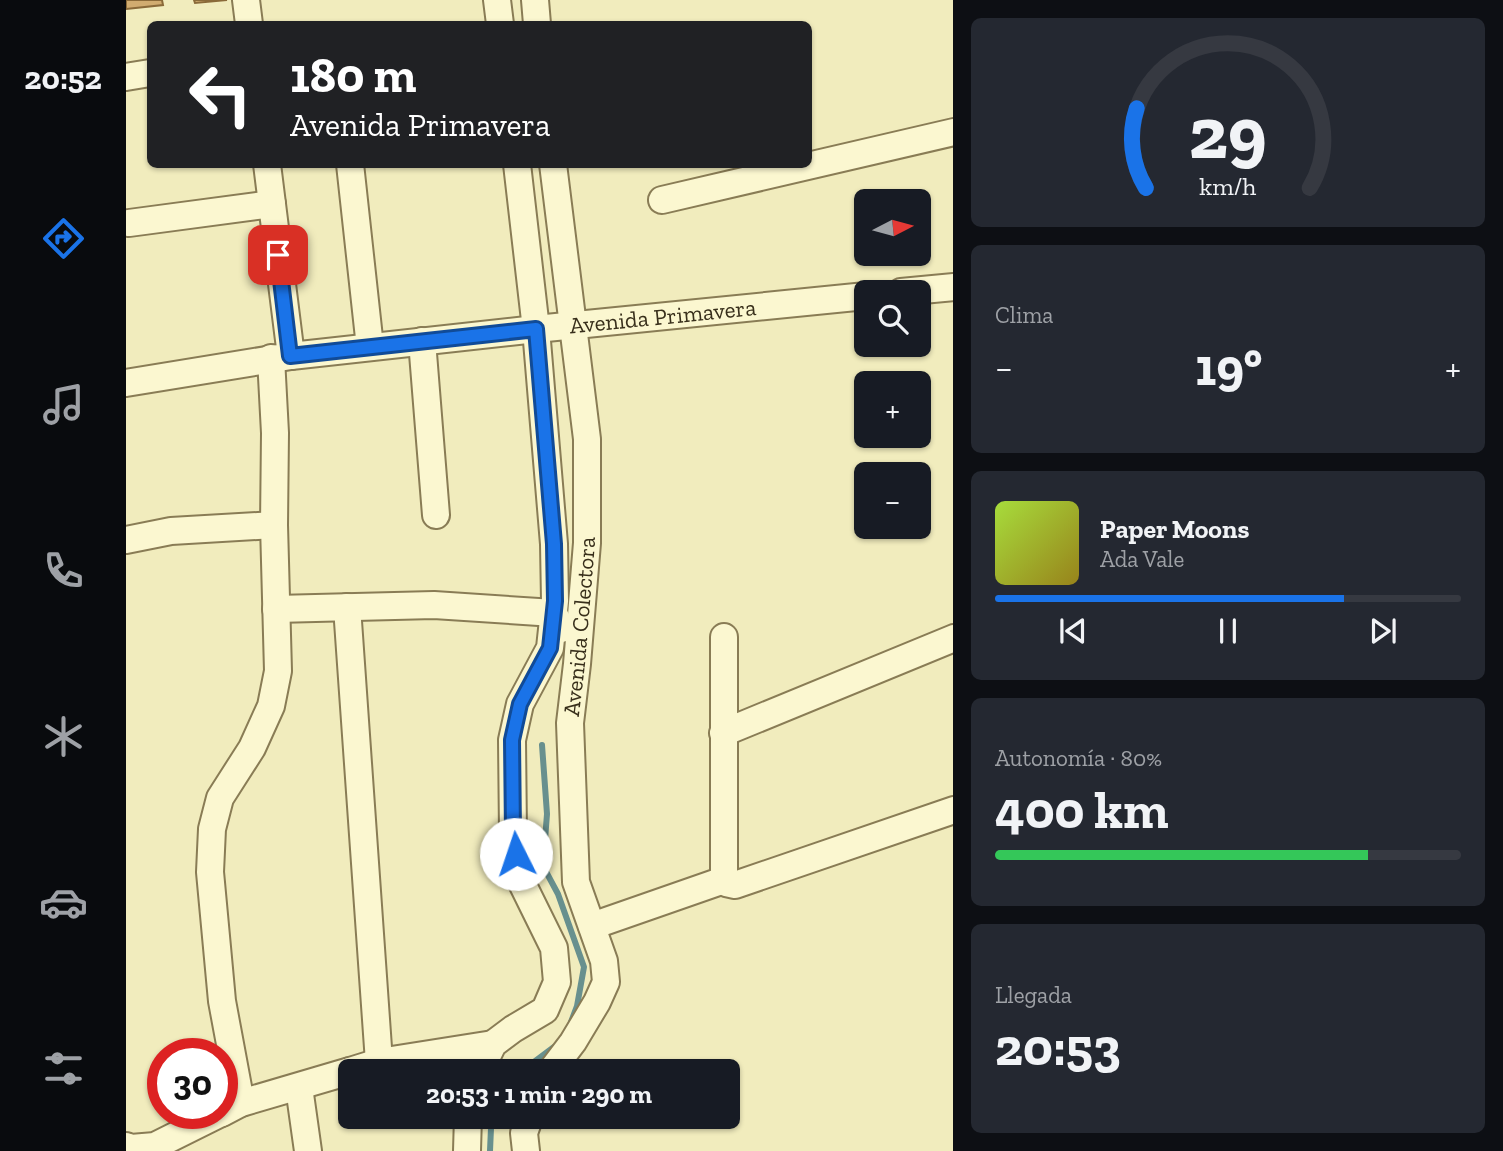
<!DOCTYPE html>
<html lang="es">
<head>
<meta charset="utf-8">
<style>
  body { margin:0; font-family:"Zilla Slab",serif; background:#242831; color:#f1f3f6; height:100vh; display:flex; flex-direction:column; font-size:26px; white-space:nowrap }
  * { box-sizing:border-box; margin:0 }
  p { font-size:23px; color:#9ea1a6 }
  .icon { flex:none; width:38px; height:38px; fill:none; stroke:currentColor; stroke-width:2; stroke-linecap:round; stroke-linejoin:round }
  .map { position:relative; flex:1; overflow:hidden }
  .details { display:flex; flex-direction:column; gap:18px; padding:18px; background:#0d0f14; width:550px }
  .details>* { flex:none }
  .top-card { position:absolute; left:21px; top:21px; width:665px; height:147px; border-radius:10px; box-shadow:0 2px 5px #0004; background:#202124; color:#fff; overflow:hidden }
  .needle { width:46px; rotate:84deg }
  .buttons { position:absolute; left:728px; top:189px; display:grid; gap:14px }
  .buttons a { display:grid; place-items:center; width:77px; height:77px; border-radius:10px; background:#171b24; box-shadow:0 2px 5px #0004; font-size:35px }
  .speed { position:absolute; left:21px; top:1038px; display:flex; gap:14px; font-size:35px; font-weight:700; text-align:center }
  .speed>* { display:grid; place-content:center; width:91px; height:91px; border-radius:50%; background:#171b24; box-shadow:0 2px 5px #0004; line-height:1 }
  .speed .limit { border:10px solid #d22; background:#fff; color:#111 }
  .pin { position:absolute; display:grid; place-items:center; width:60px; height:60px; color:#fff; margin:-30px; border-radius:14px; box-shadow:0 4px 10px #0006 }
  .me { position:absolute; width:77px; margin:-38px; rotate:356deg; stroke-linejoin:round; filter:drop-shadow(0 0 5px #0008) }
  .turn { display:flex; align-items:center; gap:24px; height:147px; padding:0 28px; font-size:32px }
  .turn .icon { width:91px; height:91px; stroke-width:2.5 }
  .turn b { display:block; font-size:49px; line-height:60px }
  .big { font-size:52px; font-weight:700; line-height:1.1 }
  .details .card { flex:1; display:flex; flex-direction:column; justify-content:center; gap:10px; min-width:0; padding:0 24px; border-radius:10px; background:#242831 }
  .details .dial { align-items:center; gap:0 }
  .dial svg { height:182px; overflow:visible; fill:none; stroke:#363941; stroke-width:7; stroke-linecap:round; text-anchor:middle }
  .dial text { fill:#f1f3f6; stroke:none }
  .song { display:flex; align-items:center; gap:21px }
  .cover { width:84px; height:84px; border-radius:10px; background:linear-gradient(135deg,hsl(80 70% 55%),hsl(50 70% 35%)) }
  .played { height:7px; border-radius:4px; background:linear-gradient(90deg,#1a73e8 75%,#363941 75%) }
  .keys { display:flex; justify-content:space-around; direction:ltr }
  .heat { display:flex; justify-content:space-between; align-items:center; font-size:38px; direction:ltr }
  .charge { height:10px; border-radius:5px; background:linear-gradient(90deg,#34c759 80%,#363941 0) }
  .trip { position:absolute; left:212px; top:1059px; width:402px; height:70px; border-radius:10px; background:#171b24; box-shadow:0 2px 5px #0004; font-weight:700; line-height:70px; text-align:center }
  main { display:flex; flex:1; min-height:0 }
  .dock { display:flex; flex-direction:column; width:126px; justify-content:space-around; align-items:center; background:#090b0e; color:#9ea1a6 }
  .dock .icon { width:49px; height:49px }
  .dock .selected { color:#1a73e8 }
  .dock b { font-size:32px; color:#f1f3f6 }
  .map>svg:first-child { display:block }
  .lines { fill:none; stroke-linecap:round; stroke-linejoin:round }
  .stream { stroke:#68908e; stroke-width:6 }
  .building { fill:#d1ac70; stroke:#8a6a39; stroke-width:2 }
  .minor-casing { stroke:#897c55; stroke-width:30 }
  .minor { stroke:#fbf7d0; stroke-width:26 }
  .route-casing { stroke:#114b97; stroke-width:18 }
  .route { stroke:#1a73e8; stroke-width:12 }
  .labels { text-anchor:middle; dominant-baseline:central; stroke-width:7; stroke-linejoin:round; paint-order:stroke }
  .street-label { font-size:23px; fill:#382f1b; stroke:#f7f4cd }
</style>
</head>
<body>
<main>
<nav class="dock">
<b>20:52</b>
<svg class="icon selected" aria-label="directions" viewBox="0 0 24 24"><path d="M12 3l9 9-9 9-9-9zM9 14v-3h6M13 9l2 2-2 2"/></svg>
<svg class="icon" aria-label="music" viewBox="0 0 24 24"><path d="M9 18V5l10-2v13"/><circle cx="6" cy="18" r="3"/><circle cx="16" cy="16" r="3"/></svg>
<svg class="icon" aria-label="phone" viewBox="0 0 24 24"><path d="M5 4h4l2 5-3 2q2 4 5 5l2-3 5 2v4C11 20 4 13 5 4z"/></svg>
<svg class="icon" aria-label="climate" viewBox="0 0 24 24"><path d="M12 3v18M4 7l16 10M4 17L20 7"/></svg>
<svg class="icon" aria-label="car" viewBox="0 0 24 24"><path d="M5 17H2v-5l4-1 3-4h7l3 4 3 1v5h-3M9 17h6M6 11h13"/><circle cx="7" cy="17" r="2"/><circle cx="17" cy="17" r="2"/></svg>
<svg class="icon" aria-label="filters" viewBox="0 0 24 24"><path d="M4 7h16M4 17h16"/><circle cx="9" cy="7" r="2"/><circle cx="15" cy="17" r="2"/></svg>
</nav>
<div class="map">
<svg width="828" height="1151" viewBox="0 0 828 1151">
  <rect width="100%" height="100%" fill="#f1ecbd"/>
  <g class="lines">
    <g class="stream">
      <path d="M416,745L421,814L417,866L432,894L458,967L451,1006L445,1022"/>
      <path d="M396,1071L428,1047"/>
      <path d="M364,1151L365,1128L369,1116"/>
    </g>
  </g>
  <g class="building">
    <path d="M0,0H36L37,5L0,9Z"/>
    <path d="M68,0H101L69,3Z"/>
  </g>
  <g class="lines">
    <defs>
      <g id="minor">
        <path d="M120,0L123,24"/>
        <path d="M371,0L374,24"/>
        <path d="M409,0L411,24"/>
        <path d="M0,77L24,73"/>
        <path d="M141,164L165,356"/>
        <path d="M224,164L244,347"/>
        <path d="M536,200L828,132"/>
        <path d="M3,223L146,204"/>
        <path d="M775,292L828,287"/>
        <path d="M296,341L310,515"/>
        <path id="s1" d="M0,383L165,356L410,329L740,296"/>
        <path d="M0,540L45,531L148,525"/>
        <path d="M221,607L253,1062"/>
        <path d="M150,609L308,605L428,613L435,629"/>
        <path d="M598,637V874L600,883L609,885L828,810"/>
        <path d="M597,733L828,638"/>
        <path d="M466,926L598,880"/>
        <path d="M224,1071L253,1062L367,1044"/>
        <path d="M354,1071L367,1044L387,1029L419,1010L431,982L428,948L392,875L387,833L386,740L394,704L424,648L429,601L428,544L410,329L391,164"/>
        <path id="s2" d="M425,1071L447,1042L471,1002L480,982L478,961L450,882L444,723L451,664L461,543V439L427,164"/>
        <path d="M173,1087L182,1151"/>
        <path d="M115,1103L96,1001L84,872L86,829L94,798L126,748L145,706L152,671L148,525L149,433L145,358"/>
        <path d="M96,1113L115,1103L224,1071"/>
        <path d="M0,1146L5,1148L29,1146L95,1113"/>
        <path d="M341,1151L342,1116"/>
        <path d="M400,1151L398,1133L404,1116"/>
      </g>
    </defs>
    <use href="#minor" class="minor-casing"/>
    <use href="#minor" class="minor"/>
  </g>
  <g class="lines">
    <defs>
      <path id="route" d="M152,255L164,356L410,329L428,544L429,601L424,648L394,704L386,740L387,833L390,854"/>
    </defs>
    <use href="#route" class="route-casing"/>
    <use href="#route" class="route"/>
  </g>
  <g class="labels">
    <g class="street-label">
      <text stroke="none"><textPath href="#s1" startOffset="541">Avenida Primavera</textPath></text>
      <text stroke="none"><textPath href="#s2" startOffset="466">Avenida Colectora</textPath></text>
    </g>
  </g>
</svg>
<div class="buttons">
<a><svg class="needle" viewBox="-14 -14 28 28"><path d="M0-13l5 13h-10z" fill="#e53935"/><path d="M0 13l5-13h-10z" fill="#9ea1a6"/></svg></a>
<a><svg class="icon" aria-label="search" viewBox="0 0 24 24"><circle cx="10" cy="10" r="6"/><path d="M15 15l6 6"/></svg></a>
<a>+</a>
<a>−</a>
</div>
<div class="speed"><div class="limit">30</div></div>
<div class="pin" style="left:152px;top:255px;background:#d93025"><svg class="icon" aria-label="arrive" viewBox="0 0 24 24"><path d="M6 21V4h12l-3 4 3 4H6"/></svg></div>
<svg class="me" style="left:390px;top:854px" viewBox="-20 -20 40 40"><circle r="19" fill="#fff"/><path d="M0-13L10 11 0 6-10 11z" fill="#1a73e8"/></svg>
<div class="trip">20:53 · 1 min · 290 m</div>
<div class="top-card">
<div class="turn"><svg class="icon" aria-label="left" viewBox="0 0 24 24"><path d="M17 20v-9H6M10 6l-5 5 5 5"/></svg><div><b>180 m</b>Avenida Primavera</div></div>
</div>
</div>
<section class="details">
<div class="card dial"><svg viewBox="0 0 100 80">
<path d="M14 69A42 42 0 1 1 86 69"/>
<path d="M14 69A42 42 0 0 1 10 34" stroke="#1a73e8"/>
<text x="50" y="56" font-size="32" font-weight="700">29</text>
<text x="50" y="72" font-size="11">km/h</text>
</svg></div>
<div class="card"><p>Clima</p>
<div class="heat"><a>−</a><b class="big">19°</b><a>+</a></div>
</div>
<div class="card">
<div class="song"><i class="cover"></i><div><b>Paper Moons</b><p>Ada Vale</p></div></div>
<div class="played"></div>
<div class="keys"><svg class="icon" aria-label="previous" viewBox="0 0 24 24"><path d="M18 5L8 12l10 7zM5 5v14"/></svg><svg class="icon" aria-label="pause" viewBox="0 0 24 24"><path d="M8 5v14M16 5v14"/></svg><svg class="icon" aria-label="next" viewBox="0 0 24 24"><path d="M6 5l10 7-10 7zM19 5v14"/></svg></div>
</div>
<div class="card"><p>Autonomía · 80%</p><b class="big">400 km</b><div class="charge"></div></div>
<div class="card"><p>Llegada</p><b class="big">20:53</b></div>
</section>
</main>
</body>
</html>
